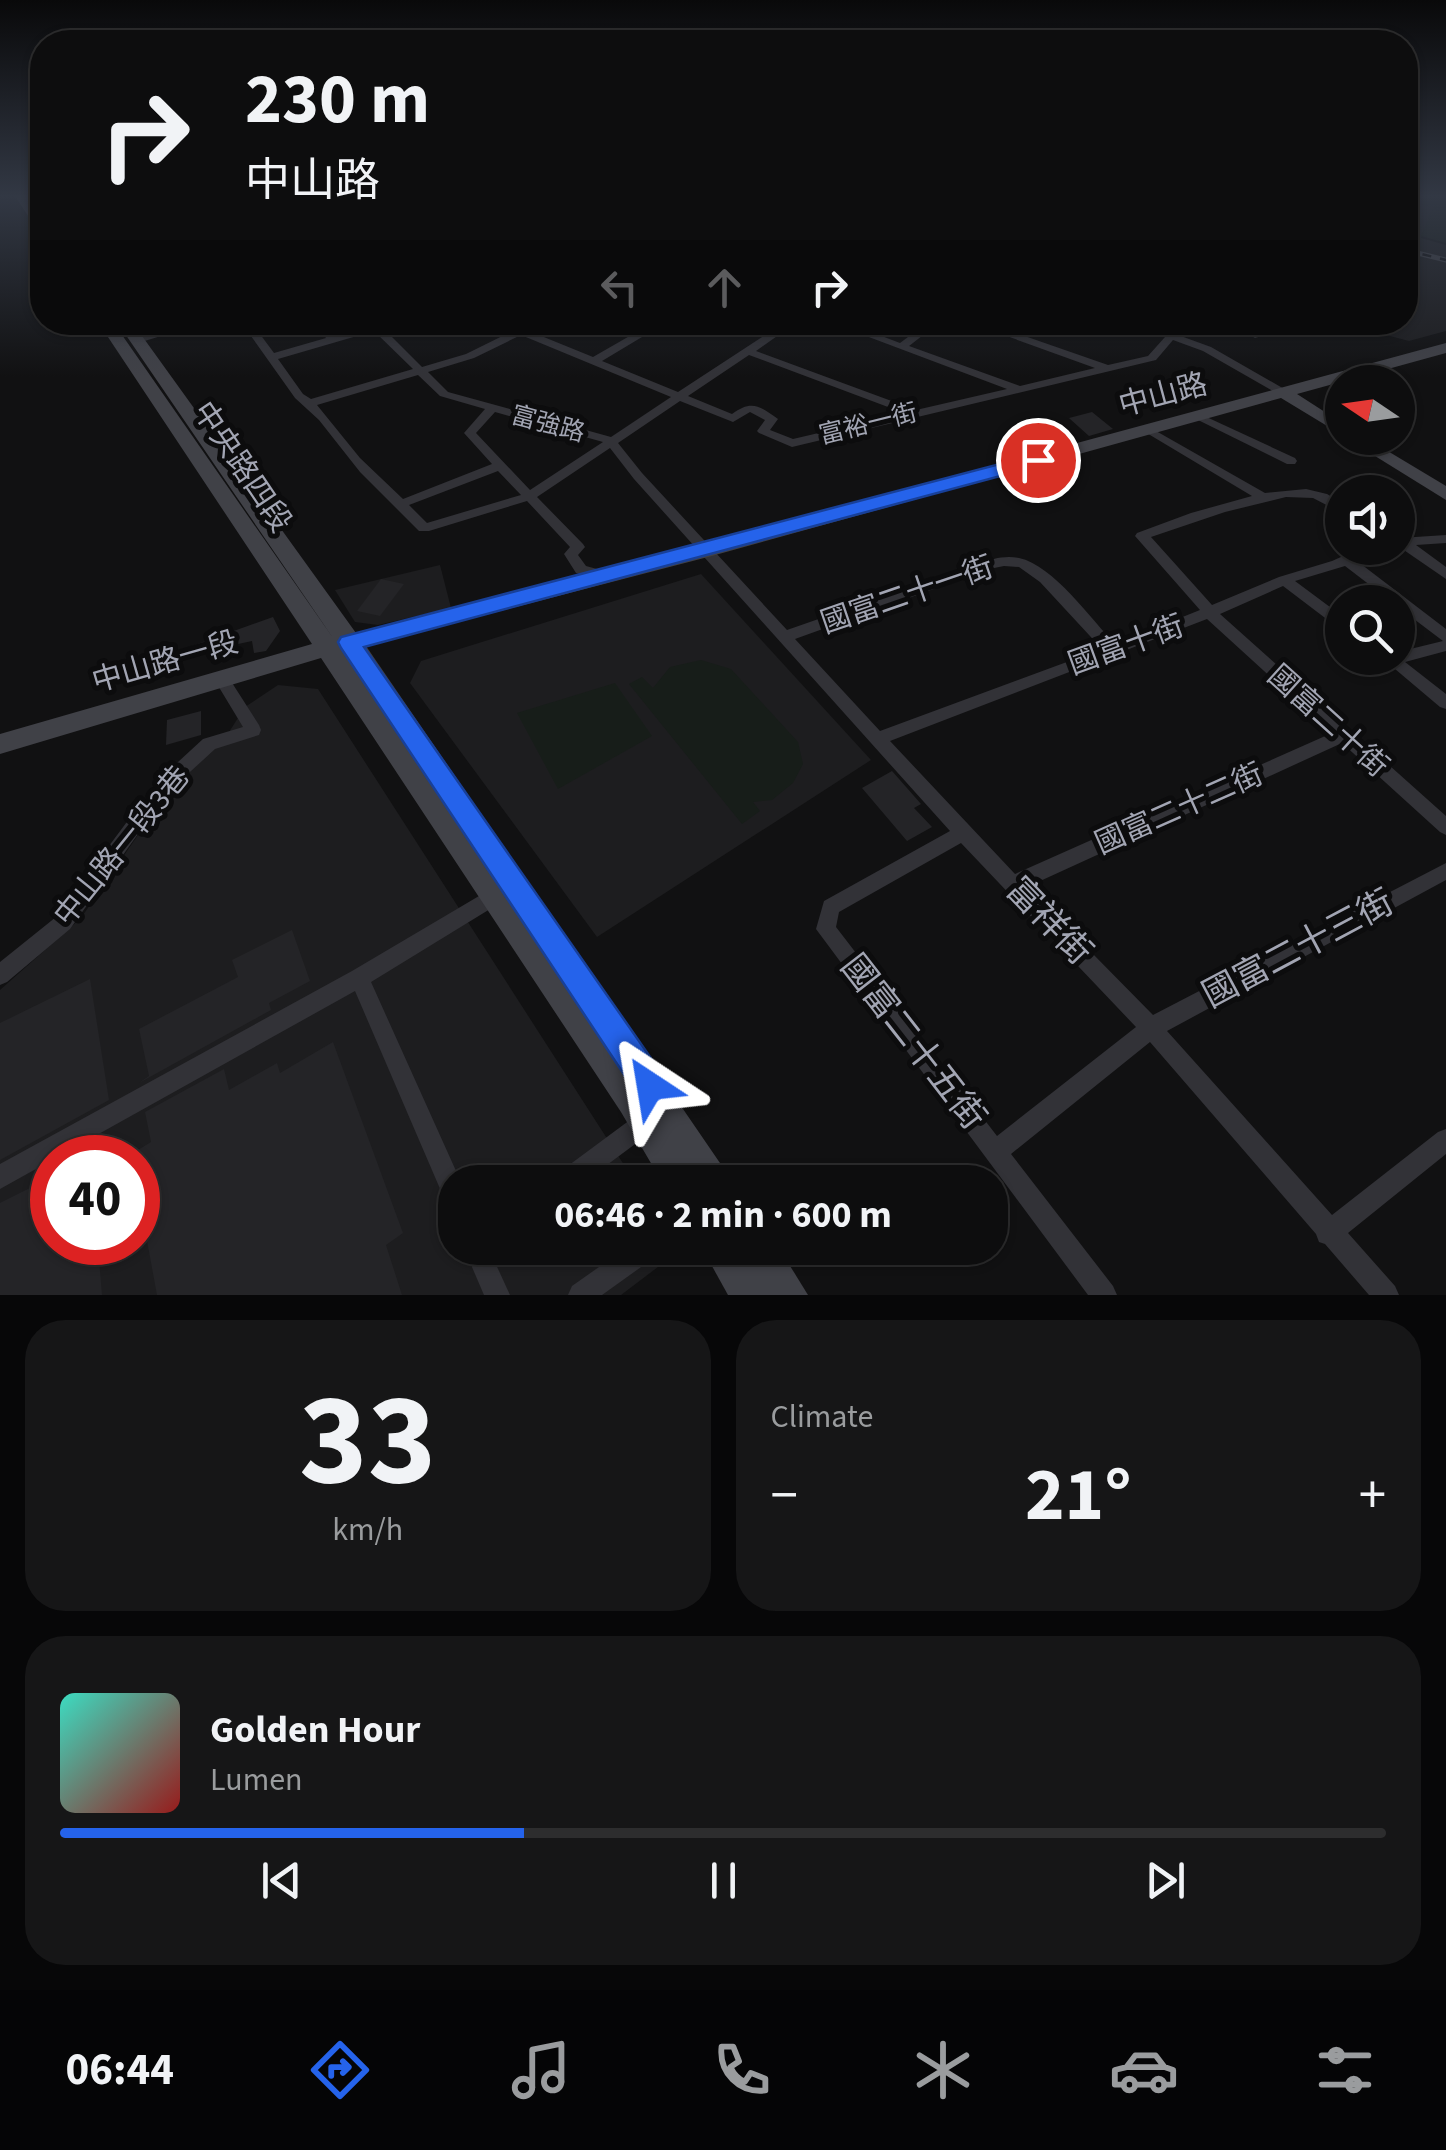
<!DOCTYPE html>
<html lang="en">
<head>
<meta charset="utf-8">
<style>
  body { margin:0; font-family:"Source Sans 3","Noto Sans TC",sans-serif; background:#161617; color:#f1f3f6; height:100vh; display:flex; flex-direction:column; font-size:38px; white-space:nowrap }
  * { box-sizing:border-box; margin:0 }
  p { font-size:32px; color:#9a9c9e }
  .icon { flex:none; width:55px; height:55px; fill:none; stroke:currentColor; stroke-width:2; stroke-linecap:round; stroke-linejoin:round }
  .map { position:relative; height:1295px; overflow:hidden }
  .details { display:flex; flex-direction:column; gap:25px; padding:25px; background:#070708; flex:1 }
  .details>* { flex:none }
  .hud { position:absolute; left:30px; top:30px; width:1388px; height:305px; border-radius:40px; box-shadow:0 2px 8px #0004,0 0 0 2px #2d2d2e; background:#0d0d0e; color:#f1f3f6; overflow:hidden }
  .needle { width:65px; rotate:283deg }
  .buttons { position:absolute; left:1325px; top:365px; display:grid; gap:20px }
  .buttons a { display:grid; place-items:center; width:90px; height:90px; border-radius:50%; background:#0d0d0e; box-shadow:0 2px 8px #0004,0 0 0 2px #2d2d2e; font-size:50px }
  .speed { position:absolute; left:30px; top:1135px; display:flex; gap:20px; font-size:50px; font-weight:700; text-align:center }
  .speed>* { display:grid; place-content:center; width:130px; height:130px; border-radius:50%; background:#0d0d0e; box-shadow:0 2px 8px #0004,0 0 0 2px #2d2d2e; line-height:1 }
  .speed .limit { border:15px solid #d22; background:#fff; color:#111 }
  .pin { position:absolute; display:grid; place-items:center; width:85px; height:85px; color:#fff; margin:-42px; border:5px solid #fff; border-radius:50%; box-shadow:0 2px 10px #0007 }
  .me { position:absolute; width:110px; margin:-55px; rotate:327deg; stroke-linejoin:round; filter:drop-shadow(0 0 8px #0008) }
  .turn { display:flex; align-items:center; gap:35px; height:210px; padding:0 50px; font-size:45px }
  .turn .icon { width:130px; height:130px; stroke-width:2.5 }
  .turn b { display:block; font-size:70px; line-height:85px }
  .lanes { display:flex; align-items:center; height:95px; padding:0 50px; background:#0003; justify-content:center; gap:50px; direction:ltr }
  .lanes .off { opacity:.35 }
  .big { font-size:75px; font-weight:700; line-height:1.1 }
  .details .card { flex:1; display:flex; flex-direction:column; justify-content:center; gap:15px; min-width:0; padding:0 35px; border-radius:40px; background:#161617 }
  .details .dial { align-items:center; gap:0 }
  .dial b { font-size:130px; line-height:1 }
  .song { display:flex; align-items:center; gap:30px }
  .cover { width:120px; height:120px; border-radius:15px; background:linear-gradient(135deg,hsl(170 70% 55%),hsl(0 70% 35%)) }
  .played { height:10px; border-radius:5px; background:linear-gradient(90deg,#2563eb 35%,#2d2d2e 35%) }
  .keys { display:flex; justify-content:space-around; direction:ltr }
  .heat { display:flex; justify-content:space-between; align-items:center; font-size:55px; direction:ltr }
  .details .tiles { flex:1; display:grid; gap:25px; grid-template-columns:1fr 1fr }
  .card:last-child { grid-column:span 2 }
  .trip { position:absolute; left:438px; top:1165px; width:570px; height:100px; border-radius:40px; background:#0d0d0e; box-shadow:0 2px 8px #0004,0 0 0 2px #2d2d2e; font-weight:700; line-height:100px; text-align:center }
  .menu { display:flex; height:160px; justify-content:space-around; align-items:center; background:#050506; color:#9a9c9e }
  .menu .icon { width:70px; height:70px }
  .menu .on { color:#2563eb }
  .menu b { font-size:45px; color:#f1f3f6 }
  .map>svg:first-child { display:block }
  .built { fill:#1d1d1f; fill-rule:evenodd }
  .green { fill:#171d19 }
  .building { fill:#242427 }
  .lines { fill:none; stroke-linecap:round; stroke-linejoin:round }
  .street { fill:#323237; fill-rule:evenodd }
  .secondary { fill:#404147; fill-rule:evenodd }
  .rail-casing { stroke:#45464c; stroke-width:5 }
  .rail { stroke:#0c0c0d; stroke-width:2.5; stroke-dasharray:9; stroke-linecap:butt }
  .route { fill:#2563eb; stroke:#184099; stroke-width:2.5 }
  .labels { text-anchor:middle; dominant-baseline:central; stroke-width:10; stroke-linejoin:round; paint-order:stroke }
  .far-street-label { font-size:25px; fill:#a2a5b3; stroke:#0c0c0d }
  .street-label { font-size:30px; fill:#a2a5b3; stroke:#0c0c0d }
  .near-street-label { font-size:35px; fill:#a2a5b3; stroke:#0c0c0d }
</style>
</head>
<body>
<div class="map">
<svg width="1446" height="1295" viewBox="0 0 1446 1295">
  <rect width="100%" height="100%" fill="#111112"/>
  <g class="built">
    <path d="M1405,201L1435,207L1421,238L1446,245V331L1409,341L1340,323L1405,322Z"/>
    <path d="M440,565L451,608L378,625L355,622L335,590Z"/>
    <path d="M701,574L871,760L597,937L410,683L421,661Z"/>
    <path d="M278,685L318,689L635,1182H455V1248H676L679,1251L621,1295H0V990L81,918L149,819L182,780L229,732L245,707ZM52,1158H138V1242H52Z"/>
  </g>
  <g class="green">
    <path d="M1405,196L1446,197V243L1421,236L1433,207L1405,201Z"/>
    <path d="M701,660L731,669L798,742L803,764L793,783L772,800L753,802L760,811L742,824L629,684L642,677L653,688L670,667Z"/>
    <path d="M615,683L652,736L558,789L517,713Z"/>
  </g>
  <g class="building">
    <path d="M1092,412L1113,429L1089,436L1069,418Z"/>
    <path d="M381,579L404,584L380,616L357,611Z"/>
    <path d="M273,617L280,631L266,651L254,653L252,641L192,654L189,647Z"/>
    <path d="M201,711V735L166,745L167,720Z"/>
    <path d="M892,771L921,804L914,808L932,827L907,841L862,788Z"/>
    <path d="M292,930L310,981L269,1003L271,1010L139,1083L149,1076L139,1029L238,977L232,960Z"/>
    <path d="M90,979L109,1100L0,1160V1023Z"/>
    <path d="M333,1042L403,1233L386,1245L402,1295H157L145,1230L138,1235V1150L151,1142L145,1112L224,1069L229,1090L277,1063L280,1073Z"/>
    <path d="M52,1177V1242H126L99,1259L102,1295H0V1203Z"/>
  </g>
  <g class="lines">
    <g class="street">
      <path d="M189,322H207L138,343L133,340Z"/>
      <path d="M241,322H251L274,353L326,338L314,322H324L334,336L369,326L366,322H398L383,328L422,367L466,354L531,322H545L529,331L593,357L654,322H667L602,361L678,392L785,322H797L756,351L916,410L1007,389L829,322H845L900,343L928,322H940L909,346L1020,386L1095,368L968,322H984L1108,365L1148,356L1165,337L1126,322H1142L1169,332L1178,322H1189L1178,335L1211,347L1286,390V394H1278L1203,351L1173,340L1156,360L792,447L759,433L757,431L765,420L750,412L733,422L680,401L618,443L642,473L787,630L979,563C992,559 1005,555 1019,558C1053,565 1091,619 1115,644L1200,610L1135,536L1137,533L1191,513L1252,496L1145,432L1143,430L1149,427L1265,493L1306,489L1327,494L1342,503V513L1313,498L1286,497L1225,512L1151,537L1212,605L1279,577L1332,561L1361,548H1376L1375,551L1357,561L1446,629V651L1405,662L1446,694V709L1440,707L1382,658H1398V652L1443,641L1398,607V602H1392L1345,566L1295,581L1342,616V628L1337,627L1283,586L1220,614L1446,816V835L1440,832L1342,743L1027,887L1153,1015L1446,863V880L1167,1031L1332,1215L1438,1132L1446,1129V1154L1348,1233L1395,1286L1399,1295H1369L1325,1244L1319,1242L1316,1234L1150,1042L1011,1154L1113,1286L1117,1295H1088L816,929L824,901L950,831L634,479L610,448L537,497L583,544L585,547L578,555L586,566L608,572L610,575L608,578L603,580L576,573L564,554L570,547L527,501L429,531H419L360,472L319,420L295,398ZM374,331L413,369L311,399L303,394L278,359ZM521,335L671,397L611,437L448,392L428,372L474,358ZM749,355L904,413L793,439L770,430L778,419C759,405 751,400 732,414L688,396ZM418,375L440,396L485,409L464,433L492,464L403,499L360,458L317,405ZM495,412L603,442L530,490L476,433ZM498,471L521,495L427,523L409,505ZM1004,566L1019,567L1040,582L1102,649L880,731L795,639L989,569ZM1207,619L1332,733L1015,874L890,741ZM961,843L1136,1027L997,1136L836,927L839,912Z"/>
      <path d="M1289,322H1307L1255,338L1250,335Z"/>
      <path d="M1200,414L1295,458L1297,461L1295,464H1287L1196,419V415Z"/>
      <path d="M1446,535V543L1416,545L1446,567V579L1398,546V538H1400Z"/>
      <path d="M222,673L227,675L259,725L261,730L259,735L215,749L190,772L153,813L70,929L7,982L0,985V962L56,917L141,803L178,762L203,739L243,727L214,679L217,675Z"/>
      <path d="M501,883L508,886L510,892L508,898L371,982L461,1182H455V1209L447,1205L355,991L0,1189V1164L352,971Z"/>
      <path d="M646,1111L654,1114L657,1122L654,1130L584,1182H553L557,1174L638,1114Z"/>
      <path d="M626,1248H658L655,1257L602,1295H568L572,1286Z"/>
      <path d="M484,1255L493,1258L510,1295H484L472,1267L475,1258Z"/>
    </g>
    <g class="secondary">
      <path d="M15,196H27L42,219V232L38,231Z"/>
      <path d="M98,322H113L333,638L117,322H132L356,633L708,543L1446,343V353L1297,394L1342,423V435L1281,398L708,557L366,646L733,1182H662L621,1112L321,658L0,754V734L312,644ZM343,652H345L423,768Z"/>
      <path d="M1346,438H1366L1446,486V500Z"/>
      <path d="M702,1248H779L808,1295H728Z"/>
    </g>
    <defs>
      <path id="rail" d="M1405,250L1446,260"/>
    </defs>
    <use href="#rail" class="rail-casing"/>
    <use href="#rail" class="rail"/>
  </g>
  <linearGradient id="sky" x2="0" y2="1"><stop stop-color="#09090a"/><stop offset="0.52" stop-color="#323844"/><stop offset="1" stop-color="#323844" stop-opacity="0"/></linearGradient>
  <rect width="1446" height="377" fill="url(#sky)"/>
  <path class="route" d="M1038,454L1045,456V464L364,647L662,1074L667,1086L662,1097L650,1102L639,1097L341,648L338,642L341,637Z"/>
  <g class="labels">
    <g class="far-street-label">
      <text transform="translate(548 424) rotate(15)">富強路</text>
      <text transform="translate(868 424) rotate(-14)">富裕一街</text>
    </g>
    <g class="street-label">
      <text transform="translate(1163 395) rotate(-15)">中山路</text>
      <text transform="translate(242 467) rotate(56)">中央路四段</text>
      <text transform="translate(907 595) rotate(-19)">國富二十一街</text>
      <text transform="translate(1126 645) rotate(-20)">國富十街</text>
      <text transform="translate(165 662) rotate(-16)">中山路一段</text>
      <text transform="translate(1328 721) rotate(42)">國富二十街</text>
      <text transform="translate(1179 809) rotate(-24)">國富二十二街</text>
      <text transform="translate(122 846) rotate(-51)">中山路一段3巷</text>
    </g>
    <g class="near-street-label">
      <text transform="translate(1049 921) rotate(46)">富祥街</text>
      <text transform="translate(1298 949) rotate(-28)">國富二十三街</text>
      <text transform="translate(913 1042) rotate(52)">國富二十五街</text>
    </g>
  </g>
</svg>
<div class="buttons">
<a><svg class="needle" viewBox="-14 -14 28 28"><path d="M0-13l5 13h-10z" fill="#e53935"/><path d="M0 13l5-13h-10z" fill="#9a9c9e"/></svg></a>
<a><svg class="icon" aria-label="sound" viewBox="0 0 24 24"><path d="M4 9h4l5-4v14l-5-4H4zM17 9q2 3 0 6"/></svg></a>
<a><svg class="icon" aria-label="search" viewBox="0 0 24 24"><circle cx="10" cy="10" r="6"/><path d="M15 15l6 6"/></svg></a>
</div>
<div class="speed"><div class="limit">40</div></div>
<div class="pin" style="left:1038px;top:460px;background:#d93025"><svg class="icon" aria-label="arrive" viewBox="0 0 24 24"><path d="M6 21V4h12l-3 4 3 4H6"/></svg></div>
<svg class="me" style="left:650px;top:1086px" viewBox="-20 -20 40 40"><path d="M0-17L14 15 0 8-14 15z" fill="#2563eb" stroke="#fff" stroke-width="4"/></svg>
<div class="trip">06:46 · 2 min · 600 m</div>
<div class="hud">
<div class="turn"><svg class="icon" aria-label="right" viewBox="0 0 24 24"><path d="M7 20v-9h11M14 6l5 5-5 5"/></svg><div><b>230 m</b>中山路</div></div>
<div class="lanes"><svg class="icon off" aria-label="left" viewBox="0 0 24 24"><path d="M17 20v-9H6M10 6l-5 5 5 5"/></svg><svg class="icon off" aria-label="ahead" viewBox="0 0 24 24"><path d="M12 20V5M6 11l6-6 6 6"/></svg><svg class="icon" aria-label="right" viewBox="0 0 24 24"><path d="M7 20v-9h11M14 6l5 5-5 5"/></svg></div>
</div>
</div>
<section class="details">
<div class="tiles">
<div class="card dial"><b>33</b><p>km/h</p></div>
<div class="card"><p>Climate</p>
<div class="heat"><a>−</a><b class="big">21°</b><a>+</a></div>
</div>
<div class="card">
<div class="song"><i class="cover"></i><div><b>Golden Hour</b><p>Lumen</p></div></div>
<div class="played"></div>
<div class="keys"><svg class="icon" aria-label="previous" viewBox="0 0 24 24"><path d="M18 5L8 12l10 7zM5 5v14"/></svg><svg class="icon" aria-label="pause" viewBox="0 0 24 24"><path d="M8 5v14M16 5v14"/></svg><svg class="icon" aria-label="next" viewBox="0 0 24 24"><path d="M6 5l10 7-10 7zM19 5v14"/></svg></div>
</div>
</div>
</section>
<nav class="menu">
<b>06:44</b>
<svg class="icon on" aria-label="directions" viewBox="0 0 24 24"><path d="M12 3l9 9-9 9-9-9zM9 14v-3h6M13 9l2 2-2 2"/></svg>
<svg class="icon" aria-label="music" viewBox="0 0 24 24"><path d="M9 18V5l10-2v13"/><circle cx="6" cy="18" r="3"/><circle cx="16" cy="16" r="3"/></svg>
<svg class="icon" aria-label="phone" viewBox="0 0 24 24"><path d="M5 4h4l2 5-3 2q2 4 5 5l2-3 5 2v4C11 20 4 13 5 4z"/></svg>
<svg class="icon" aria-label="climate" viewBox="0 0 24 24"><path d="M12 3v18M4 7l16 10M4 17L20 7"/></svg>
<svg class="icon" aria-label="car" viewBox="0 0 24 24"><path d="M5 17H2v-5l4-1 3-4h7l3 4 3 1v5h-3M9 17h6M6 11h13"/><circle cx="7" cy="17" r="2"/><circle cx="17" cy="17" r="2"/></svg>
<svg class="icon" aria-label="filters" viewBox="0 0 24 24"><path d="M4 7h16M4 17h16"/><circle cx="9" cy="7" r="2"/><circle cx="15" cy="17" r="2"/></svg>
</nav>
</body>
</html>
